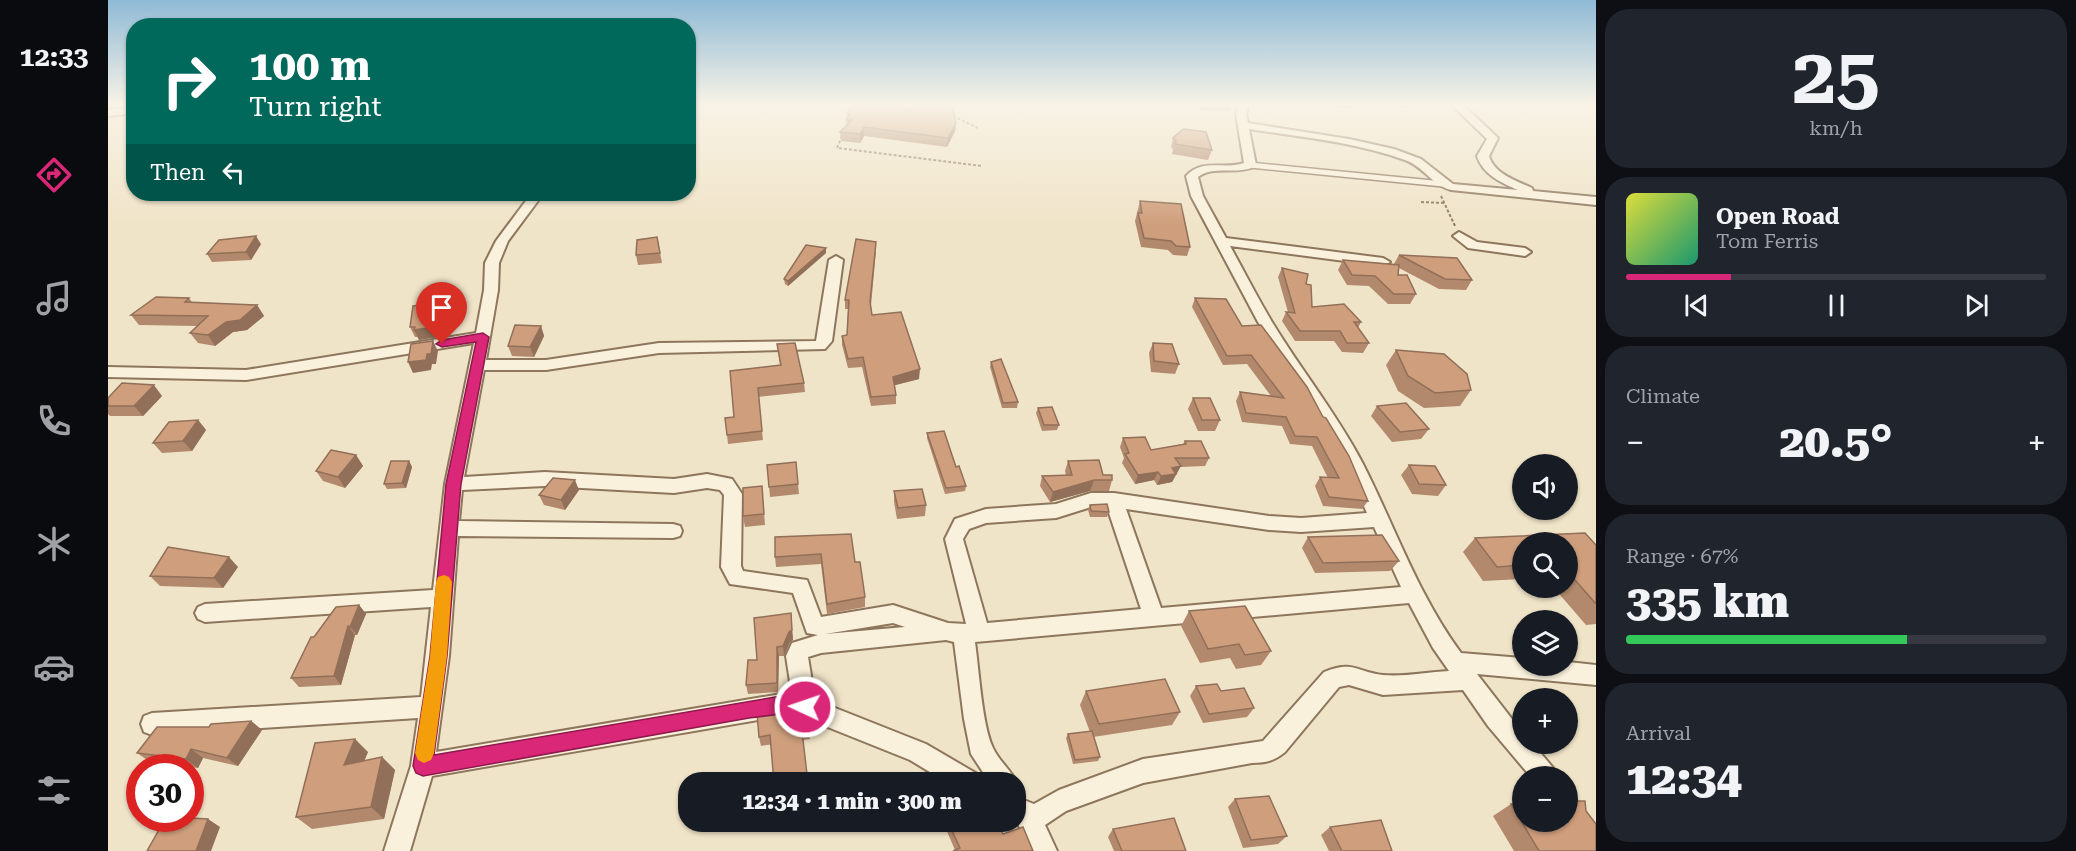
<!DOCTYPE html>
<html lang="en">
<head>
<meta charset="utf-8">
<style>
  body { margin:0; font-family:"Roboto Serif",serif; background:#20242c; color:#f1f3f6; height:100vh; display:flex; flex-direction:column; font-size:22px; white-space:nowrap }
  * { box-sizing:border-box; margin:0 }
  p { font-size:20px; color:#9ea1a6 }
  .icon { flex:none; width:33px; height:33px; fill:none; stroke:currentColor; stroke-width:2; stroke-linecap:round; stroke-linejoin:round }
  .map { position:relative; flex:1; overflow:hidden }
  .drawer { display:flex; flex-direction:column; gap:9px; padding:9px; background:#0d0f14; width:480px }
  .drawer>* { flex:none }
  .hud { position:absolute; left:18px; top:18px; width:570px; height:183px; border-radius:24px; box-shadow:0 2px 4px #0004; background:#00695c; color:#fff; overflow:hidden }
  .buttons { position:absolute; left:1404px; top:454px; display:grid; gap:12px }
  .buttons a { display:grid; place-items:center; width:66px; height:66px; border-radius:50%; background:#171b24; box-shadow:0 2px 4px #0004; font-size:30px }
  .speed { position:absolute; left:18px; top:754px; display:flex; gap:12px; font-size:30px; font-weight:700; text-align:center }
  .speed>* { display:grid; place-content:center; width:78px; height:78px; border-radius:50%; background:#171b24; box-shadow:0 2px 4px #0004; line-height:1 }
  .speed .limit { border:9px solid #d22; background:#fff; color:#111 }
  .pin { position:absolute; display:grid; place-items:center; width:51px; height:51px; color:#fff; margin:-62px -26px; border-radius:50% 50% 50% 0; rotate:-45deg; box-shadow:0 0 6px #0007 }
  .pin .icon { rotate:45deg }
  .me { position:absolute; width:66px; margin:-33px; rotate:273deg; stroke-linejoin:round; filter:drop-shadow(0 0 4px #0008) }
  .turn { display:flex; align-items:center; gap:21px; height:126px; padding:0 24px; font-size:27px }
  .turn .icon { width:78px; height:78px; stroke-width:2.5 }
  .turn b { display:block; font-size:42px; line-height:51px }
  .then { display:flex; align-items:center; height:57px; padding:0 24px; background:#0003; gap:12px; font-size:22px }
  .big { font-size:45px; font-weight:800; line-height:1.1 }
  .drawer .widget { flex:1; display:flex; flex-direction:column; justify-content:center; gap:9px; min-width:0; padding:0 21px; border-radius:24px; background:#20242c }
  .drawer .dial { align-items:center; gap:0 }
  .dial b { font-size:78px; line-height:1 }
  .song { display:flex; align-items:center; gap:18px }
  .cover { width:72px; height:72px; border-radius:9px; background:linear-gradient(135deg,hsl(60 70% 55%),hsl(160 70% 35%)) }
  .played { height:6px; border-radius:3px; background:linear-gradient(90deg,#db2777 25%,#363941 25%) }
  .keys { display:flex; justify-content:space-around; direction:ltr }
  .heat { display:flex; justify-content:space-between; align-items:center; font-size:33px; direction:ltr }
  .charge { height:9px; border-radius:4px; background:linear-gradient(90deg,#34c759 67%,#363941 0) }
  .trip { position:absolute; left:570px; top:772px; width:348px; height:60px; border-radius:24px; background:#171b24; box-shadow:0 2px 4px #0004; font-weight:800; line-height:60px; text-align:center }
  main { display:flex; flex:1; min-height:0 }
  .dock { display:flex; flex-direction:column; width:108px; justify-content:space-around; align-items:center; background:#090b0e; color:#9ea1a6 }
  .dock .icon { width:42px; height:42px }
  .dock .selected { color:#db2777 }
  .dock b { font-size:27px; color:#f1f3f6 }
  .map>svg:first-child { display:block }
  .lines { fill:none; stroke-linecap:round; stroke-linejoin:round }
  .lane-casing { stroke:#8d765c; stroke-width:8 }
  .street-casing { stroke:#8d765c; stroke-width:4 }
  .path { stroke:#8d765c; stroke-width:2; stroke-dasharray:3 2; stroke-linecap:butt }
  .lane { stroke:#faf1dc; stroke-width:5 }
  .street { fill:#faf1dc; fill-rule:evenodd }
  .wall { fill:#b2896c }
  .shaded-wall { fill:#916f58 }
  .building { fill:#cf9f7d; stroke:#916f58; stroke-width:1.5 }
  .route { fill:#db2777; stroke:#8e194d; stroke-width:1.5 }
  .slow { fill:#f59e0b }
</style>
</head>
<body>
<main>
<nav class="dock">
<b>12:33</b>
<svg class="icon selected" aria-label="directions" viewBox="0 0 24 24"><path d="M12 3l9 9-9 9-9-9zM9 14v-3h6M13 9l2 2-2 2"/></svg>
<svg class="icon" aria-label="music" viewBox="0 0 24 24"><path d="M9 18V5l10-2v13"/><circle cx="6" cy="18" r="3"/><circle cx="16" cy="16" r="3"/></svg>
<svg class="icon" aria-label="phone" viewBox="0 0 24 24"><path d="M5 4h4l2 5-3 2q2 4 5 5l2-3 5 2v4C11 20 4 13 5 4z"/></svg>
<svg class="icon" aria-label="climate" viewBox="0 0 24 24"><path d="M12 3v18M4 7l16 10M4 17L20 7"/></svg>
<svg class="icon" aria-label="car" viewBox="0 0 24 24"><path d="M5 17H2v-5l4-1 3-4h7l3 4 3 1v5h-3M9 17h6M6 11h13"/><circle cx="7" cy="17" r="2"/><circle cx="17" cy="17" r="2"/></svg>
<svg class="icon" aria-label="filters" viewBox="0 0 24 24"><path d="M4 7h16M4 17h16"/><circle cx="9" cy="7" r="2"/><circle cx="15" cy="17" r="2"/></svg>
</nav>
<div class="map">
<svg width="1488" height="851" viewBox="0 0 1488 851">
  <rect width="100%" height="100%" fill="#f0e4c8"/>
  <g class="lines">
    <defs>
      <path id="lane" d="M1142,165L1335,184"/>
      <g id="street">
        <path d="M1131,104H1141L1138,114L1140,123L1241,139L1286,149L1313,159L1345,184L1410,190C1394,183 1375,175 1369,156L1379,139L1343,104H1354L1390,138L1381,156C1386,174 1409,181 1424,188L1425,191L1488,197V205L1343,190C1324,185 1315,166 1297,160C1247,142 1193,137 1141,129L1148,165L1146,167C1128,175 1105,165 1090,177L1095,196L1118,238L1275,258L1282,262L1275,266L1122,246C1136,271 1149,297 1164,322C1193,370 1229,414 1255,464C1287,527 1310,595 1353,653L1414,658V666H1460V662L1488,665V685L1369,674L1414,732V744H1425L1446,769L1450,777H1423L1380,726L1355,690L1275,695L1241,685L1231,687L1177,752C1166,761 1158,763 1144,763L1035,783L958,811L937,825L949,851H923L910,824L907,822L908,797L926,804L951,790L1035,759L1155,741L1216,672C1246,660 1248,672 1275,675C1296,677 1320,672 1341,671L1325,648L1301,603L867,642C871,669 874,725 885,748C891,761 903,770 909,783L908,786V783H882L863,754L856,719L846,642L838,640L713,653L700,657L707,700L818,744L871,775L875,783H840L802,760L697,718L673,716L324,776L302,851H276L303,766L310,718L44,735L36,732L33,724L36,716L44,713L313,697L323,607L97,622L90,619L87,613L90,607L97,604L325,590L337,484L366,343L138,380L0,377V367L138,370L368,333L376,290L377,263L388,241L423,194H435L400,241L391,263L390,290L378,360H438L551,343L708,341L721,260L728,256L735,260L724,341L717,349L551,353L438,370H376L356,477L437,472L566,479L599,474L624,479L634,494L633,566L635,571L699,580L713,617L785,605L840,623L858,624L837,539L847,519L878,509L948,504L983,493H1006L1161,516L1193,518L1259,513L1237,464L1209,414L1150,322L1083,196L1078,176C1095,158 1116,170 1136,163L1128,114ZM437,486L566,493L599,488L612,490L616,495L613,567L622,584L685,593L699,633L710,635L684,643L678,656L684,695L673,694L328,752L341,656L350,536L565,538L572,536L574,531L572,526L565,524L351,521L354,490ZM983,507H999L1033,609L879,623L855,539L861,529L878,523L948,518ZM1018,509L1161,530L1193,532L1266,527L1293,587L1053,608ZM785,623L797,627L717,634Z"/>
        <path d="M26,107V113L0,116V110Z"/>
        <path d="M1351,232L1369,242L1417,248L1423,252L1417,256L1360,248L1345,236Z"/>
      </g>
    </defs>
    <use href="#lane" class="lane-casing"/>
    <use href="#street" class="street-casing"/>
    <g class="path">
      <path d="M845,116L870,128"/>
      <path d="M734,136L729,148L874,166"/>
      <path d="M1333,196L1347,226"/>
      <path d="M1313,202L1336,203"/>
    </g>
    <use href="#lane" class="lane"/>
    <use href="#street" class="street"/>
  </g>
  <g class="wall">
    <path d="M779,104L778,105L803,109H845L848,123L847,131L839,147L756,136L752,143L733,141L732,132L738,126L739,113Z"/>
    <path d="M1090,104H1124L1122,111L1091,110Z"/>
    <path d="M1205,104H1247L1245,109Z"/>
    <path d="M1278,104H1302L1300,108L1279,105Z"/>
    <path d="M1065,138L1104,150L1100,160L1064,154L1065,149L1063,147Z"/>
    <path d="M1032,201L1082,247L1079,256L1065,255L1060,250L1033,247L1027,221Z"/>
    <path d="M549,237L554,263L530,265L528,255Z"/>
    <path d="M153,244L143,260L104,262L99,254Z"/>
    <path d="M718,248V253L680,286L677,284L676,279Z"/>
    <path d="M768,251L763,306L764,315L811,379L786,385L788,395V404L763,406L754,367L740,368L734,345V336L739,335L740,309H737V300Z"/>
    <path d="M1291,255L1364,280L1358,290L1331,289L1291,268L1290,275L1308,294L1302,304H1280L1261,286L1239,285L1230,270L1235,260L1286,264Z"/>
    <path d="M1174,268L1198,284L1204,307L1253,322L1250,328L1261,343L1255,353L1234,352L1226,341H1187L1174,321L1178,312H1180L1170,277Z"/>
    <path d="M81,298L84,302L149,305L156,316L139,330L125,332L107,346L90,343L82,333L89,326L31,325L23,315Z"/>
    <path d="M1087,298L1134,326L1260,501L1254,509L1215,506L1207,486L1212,477L1220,478L1204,446L1182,444L1174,426L1134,422L1128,401L1132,392L1163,396L1139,364L1115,365L1084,307Z"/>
    <path d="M338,312L330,337L311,340L310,337H307L302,327Z"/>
    <path d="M433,326L436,336L426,357L404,356L400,346Z"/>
    <path d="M1045,343L1071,364L1067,374L1043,372L1041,353Z"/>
    <path d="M669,344L696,383L697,392L650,397L655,440L620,444L619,435L626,417L622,371L672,366Z"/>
    <path d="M1288,350L1363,390L1352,406L1316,408L1290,391L1278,365Z"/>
    <path d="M883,362L910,402L909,408H894L882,367Z"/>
    <path d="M54,396L35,416H2L0,414V406Z"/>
    <path d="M1085,398L1112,420L1107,431H1090L1080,409Z"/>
    <path d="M1269,406L1321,429L1313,439L1284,442L1263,416Z"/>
    <path d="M930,408L951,425L949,430L934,431L928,413Z"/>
    <path d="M90,420L98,430L84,451L54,453L45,443Z"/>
    <path d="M819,433L848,467L858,486L857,491L837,494L819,438Z"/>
    <path d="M1015,438L1043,450L1075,444L1077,441L1101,458L1097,466L1072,467L1064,482L1049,485L1046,480L1027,484L1014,463L1016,458L1012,447Z"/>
    <path d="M248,455L255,466L237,488L215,481L208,471Z"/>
    <path d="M301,461L304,467L298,488L279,489L276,484Z"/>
    <path d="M960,461L995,475L1004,480L1001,491H982L942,502L932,486L934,476L958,475L957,471Z"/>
    <path d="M659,465L690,484L691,494L662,497Z"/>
    <path d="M1301,465L1338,485L1330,496L1304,494L1293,475Z"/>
    <path d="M654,486L657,525L637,527L635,516Z"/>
    <path d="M471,490L457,510L436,505L431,495Z"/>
    <path d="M786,491L818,505L817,516L789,519L786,502Z"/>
    <path d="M982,505L1001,512L999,517H982L980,510Z"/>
    <path d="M1477,533L1488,545V624L1478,625L1446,588H1460V543H1414V579L1375,581L1355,552L1367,538Z"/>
    <path d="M667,537L747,562L757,597V607L719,614L713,564L668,567L667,557Z"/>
    <path d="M1200,537L1291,561L1282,571L1207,573L1194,548Z"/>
    <path d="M130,567L115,588L52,586L42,576Z"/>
    <path d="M251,605L258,614L249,635H247L233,685L191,687L183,678L206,637Z"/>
    <path d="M1081,611L1163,651L1153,665L1128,669L1122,658L1092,663L1073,626Z"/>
    <path d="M683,613L685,640L682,642L676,656H671L670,692L640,694L638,685L649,660Z"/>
    <path d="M1088,686L1113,691L1146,708L1139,717L1095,723L1082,696Z"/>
    <path d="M978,691L1072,712L1064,725L985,737L992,757L990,761L965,764L958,738L960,734L982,732L972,705Z"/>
    <path d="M699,712L702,739L653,746L651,737Z"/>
    <path d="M143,721L154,730L130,766L95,758L90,768L42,762L29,753L101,727Z"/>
    <path d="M260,752L256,761L274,757L287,770L276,819L204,829L188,817Z"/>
    <path d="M1127,799L1179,836L1170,844L1135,848L1120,807Z"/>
    <path d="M1403,804L1478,811L1488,851H1406L1385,816Z"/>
    <path d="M670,822H686L671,825Z"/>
    <path d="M835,822H889L895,834L847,850Z"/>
    <path d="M1222,827L1284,851H1221L1213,835Z"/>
    <path d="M1005,829L1078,851H1006L1000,837Z"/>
  </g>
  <g class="shaded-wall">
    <path d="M844,104H850L843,111Z"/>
    <path d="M848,123L847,131L839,147L840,138Z"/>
    <path d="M756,127V136L752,143V134Z"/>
    <path d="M148,236L153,244L143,260L138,252Z"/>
    <path d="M718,248V253L680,286V281Z"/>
    <path d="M334,302L338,312L330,337L311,340L306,330Z"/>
    <path d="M149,305L156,316L139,330L125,332L107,346L100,335L118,322Z"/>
    <path d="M433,326L436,336L426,357L422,347Z"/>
    <path d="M325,341L330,351L328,364H324L323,370L305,373L300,362Z"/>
    <path d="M812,369L811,379L784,386L785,377Z"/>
    <path d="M46,385L54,396L35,416L26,406Z"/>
    <path d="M90,420L98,430L84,451L75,441Z"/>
    <path d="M248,455L255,466L237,488L230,477Z"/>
    <path d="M301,461L304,467L298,488L294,483Z"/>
    <path d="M1073,466L1064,482L1049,485L1053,476L1064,468Z"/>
    <path d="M1050,472L1046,480L1027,484L1030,475Z"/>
    <path d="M467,480L471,490L457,510L453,500Z"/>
    <path d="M986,480L982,491L942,502L945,492Z"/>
    <path d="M121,557L130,567L115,588L106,578Z"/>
    <path d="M251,605L258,614L249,635L242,627Z"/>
    <path d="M240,626L247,635L233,685L226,676Z"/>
    <path d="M684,630L685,640L682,642L676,656L675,646L681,632Z"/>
    <path d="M669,647L671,656L670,692L669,683Z"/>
    <path d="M143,721L154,730L130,766L119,758Z"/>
    <path d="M247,739L260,752L249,778L236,765Z"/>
    <path d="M83,749L95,758L90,768L78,759Z"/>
    <path d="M274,757L287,770L276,819L263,807Z"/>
    <path d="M100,819L112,827L103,851H88Z"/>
  </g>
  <g class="building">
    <path d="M745,104H775L803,109L807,104H844L848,123L840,138L756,127L752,134L732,132L744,120H738L742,114L739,113Z"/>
    <path d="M1075,129L1098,132L1104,150L1067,144L1068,140L1065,138Z"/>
    <path d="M1032,201L1073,204L1082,247L1068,246L1063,241L1036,238L1030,213H1034Z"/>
    <path d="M148,236L138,252L99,254L111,240Z"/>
    <path d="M549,237L552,253L528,255L529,240Z"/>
    <path d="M748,239L768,242L762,302L764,315L793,312L812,369L785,377L788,395L763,397L755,357L740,359L734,336L739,335L741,300H737Z"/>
    <path d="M698,245L718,248L680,281L676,279Z"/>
    <path d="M1291,255L1349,258L1364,280L1337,279Z"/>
    <path d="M1235,260L1291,265L1290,275H1299L1308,294H1286L1267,276L1244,275Z"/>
    <path d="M1174,268L1200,274L1198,284L1203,285L1204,307L1236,304L1253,322H1246L1261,343H1239L1232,331H1192L1178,312L1187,313Z"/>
    <path d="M48,297L81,298L77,302L149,305L132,320L118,322L100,335L82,333L100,316L23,315Z"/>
    <path d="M1087,298L1118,299L1134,326L1153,325L1199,387L1215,417L1218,418L1241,456L1260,501L1221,497L1212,477L1231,478L1209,437L1187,436L1178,417L1138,413L1132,392L1176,398L1143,355L1119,356Z"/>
    <path d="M334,302L325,327L306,330L307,327H302L305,306Z"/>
    <path d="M407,325L433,326L422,347L400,346Z"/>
    <path d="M325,341L323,354H319L318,360L300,362L303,344Z"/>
    <path d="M687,343L696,383L650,388L654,431L619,435L617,418L626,417L622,371L673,365L669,344Z"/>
    <path d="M1045,343L1064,344L1071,364L1046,361Z"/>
    <path d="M1288,350L1336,354L1359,374L1363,390L1327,393L1300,376Z"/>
    <path d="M893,359L910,402L895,403L883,362Z"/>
    <path d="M14,383L46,385L26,406H0V398Z"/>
    <path d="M1085,398H1102L1112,420H1094Z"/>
    <path d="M1298,403L1321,429L1292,432L1269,406Z"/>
    <path d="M944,407L951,425H936L930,408Z"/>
    <path d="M90,420L75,441L45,443L61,422Z"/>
    <path d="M836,431L848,467L851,466L858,486L838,488L819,433Z"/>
    <path d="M1037,437L1043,450L1078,444L1077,441H1093L1101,458H1067L1073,466L1064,468L1068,474L1053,476L1050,472L1030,475L1017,454L1021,453L1015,438Z"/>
    <path d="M223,450L248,455L230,477L208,471Z"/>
    <path d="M991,460L995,475H1004V480H986L945,492L934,476L964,475L960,461Z"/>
    <path d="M283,461H301L294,483L276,484Z"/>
    <path d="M688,462L690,484L661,487L659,465Z"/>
    <path d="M1301,465L1327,466L1338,485L1311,484Z"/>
    <path d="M445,478L467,480L453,500L431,495Z"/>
    <path d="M654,486L656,514L635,516V488Z"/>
    <path d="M814,489L818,505L790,508L786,491Z"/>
    <path d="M999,504L1001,512L983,511L982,505Z"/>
    <path d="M1477,533L1488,545V604L1460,572V543H1414V565L1389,567L1367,538Z"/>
    <path d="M743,534L747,562H752L757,597L719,604L713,554L667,557V537Z"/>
    <path d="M1274,535L1291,561L1215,563L1200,537Z"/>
    <path d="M60,547L121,557L106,578L42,576Z"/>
    <path d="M251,605L242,627L240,626L226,676L183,678L203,637H206L228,607Z"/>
    <path d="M1137,606L1163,651L1137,655L1131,644L1100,649L1081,611Z"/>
    <path d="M683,613L684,630L681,632L675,646L669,647V683L638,685L640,660H649L646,618Z"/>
    <path d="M1057,679L1072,712L991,724L978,691Z"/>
    <path d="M1109,684L1113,691L1136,688L1146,708L1101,714L1088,686Z"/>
    <path d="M672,709L699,712L701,730L694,731L700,783H666L662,735L651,737L649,713Z"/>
    <path d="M143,721L119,758L83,749L78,759L29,753L49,727H101L103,724Z"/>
    <path d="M984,731L992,757L967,760L960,734Z"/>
    <path d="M247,739L236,765L274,757L263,807L188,817L207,743Z"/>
    <path d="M1161,796L1179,836L1143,840L1127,799Z"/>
    <path d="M1460,801H1477L1478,811L1488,824V851H1431L1403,804H1414V822H1460Z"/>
    <path d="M82,818L100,819L88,851H39L57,819H82Z"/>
    <path d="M1066,818L1078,851H1014L1005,829Z"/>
    <path d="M1273,820L1284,851H1234L1222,827Z"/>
    <path d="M840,822H889L895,834L915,827L925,851H845L852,848Z"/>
  </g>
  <linearGradient id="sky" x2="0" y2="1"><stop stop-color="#8fbad6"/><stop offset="0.47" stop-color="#f8f3e6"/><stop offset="1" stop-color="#f8f3e6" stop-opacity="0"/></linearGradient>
  <rect width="1488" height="223" fill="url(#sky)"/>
  <path class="route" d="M375,333L381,337L353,484L339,656L326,755L673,696L704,701L707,707L704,713L697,716L673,714L641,718L315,776L308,773L305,766L322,656L338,484L368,342L334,347L328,344L334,340Z"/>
  <path class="slow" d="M336,575L341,577L344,582L339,656L326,753L323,760L316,763L310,760L307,753L322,656L328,582L330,577Z"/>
</svg>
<div class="buttons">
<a><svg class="icon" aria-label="sound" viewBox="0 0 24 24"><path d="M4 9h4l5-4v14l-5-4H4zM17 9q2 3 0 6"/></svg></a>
<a><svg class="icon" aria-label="search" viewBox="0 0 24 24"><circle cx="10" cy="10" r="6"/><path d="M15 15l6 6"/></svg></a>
<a><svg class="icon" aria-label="layers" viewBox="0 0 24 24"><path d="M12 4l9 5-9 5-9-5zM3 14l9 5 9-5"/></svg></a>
<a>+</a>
<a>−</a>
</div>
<div class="speed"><div class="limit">30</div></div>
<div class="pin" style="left:334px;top:344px;background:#d93025"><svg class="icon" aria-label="arrive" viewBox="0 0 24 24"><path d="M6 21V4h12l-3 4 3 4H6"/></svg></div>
<svg class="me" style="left:697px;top:707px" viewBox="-20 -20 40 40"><circle r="17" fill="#db2777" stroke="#fff" stroke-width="3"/><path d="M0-11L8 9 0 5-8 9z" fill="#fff"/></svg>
<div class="trip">12:34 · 1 min · 300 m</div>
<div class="hud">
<div class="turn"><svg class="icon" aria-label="right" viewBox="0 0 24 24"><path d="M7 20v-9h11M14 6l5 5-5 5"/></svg><div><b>100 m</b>Turn right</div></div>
<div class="then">Then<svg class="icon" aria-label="left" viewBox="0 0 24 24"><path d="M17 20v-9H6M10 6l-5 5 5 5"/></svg></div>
</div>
</div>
<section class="drawer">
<div class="widget dial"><b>25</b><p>km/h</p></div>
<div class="widget">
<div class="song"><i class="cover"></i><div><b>Open Road</b><p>Tom Ferris</p></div></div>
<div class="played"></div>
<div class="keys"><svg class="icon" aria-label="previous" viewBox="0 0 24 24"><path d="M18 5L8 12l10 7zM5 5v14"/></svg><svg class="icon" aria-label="pause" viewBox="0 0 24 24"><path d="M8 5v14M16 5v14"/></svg><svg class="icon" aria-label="next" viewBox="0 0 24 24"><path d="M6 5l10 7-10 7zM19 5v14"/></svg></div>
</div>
<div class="widget"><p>Climate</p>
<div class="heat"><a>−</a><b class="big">20.5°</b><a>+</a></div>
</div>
<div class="widget"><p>Range · 67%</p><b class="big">335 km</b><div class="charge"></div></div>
<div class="widget"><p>Arrival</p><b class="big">12:34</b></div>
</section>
</main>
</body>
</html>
